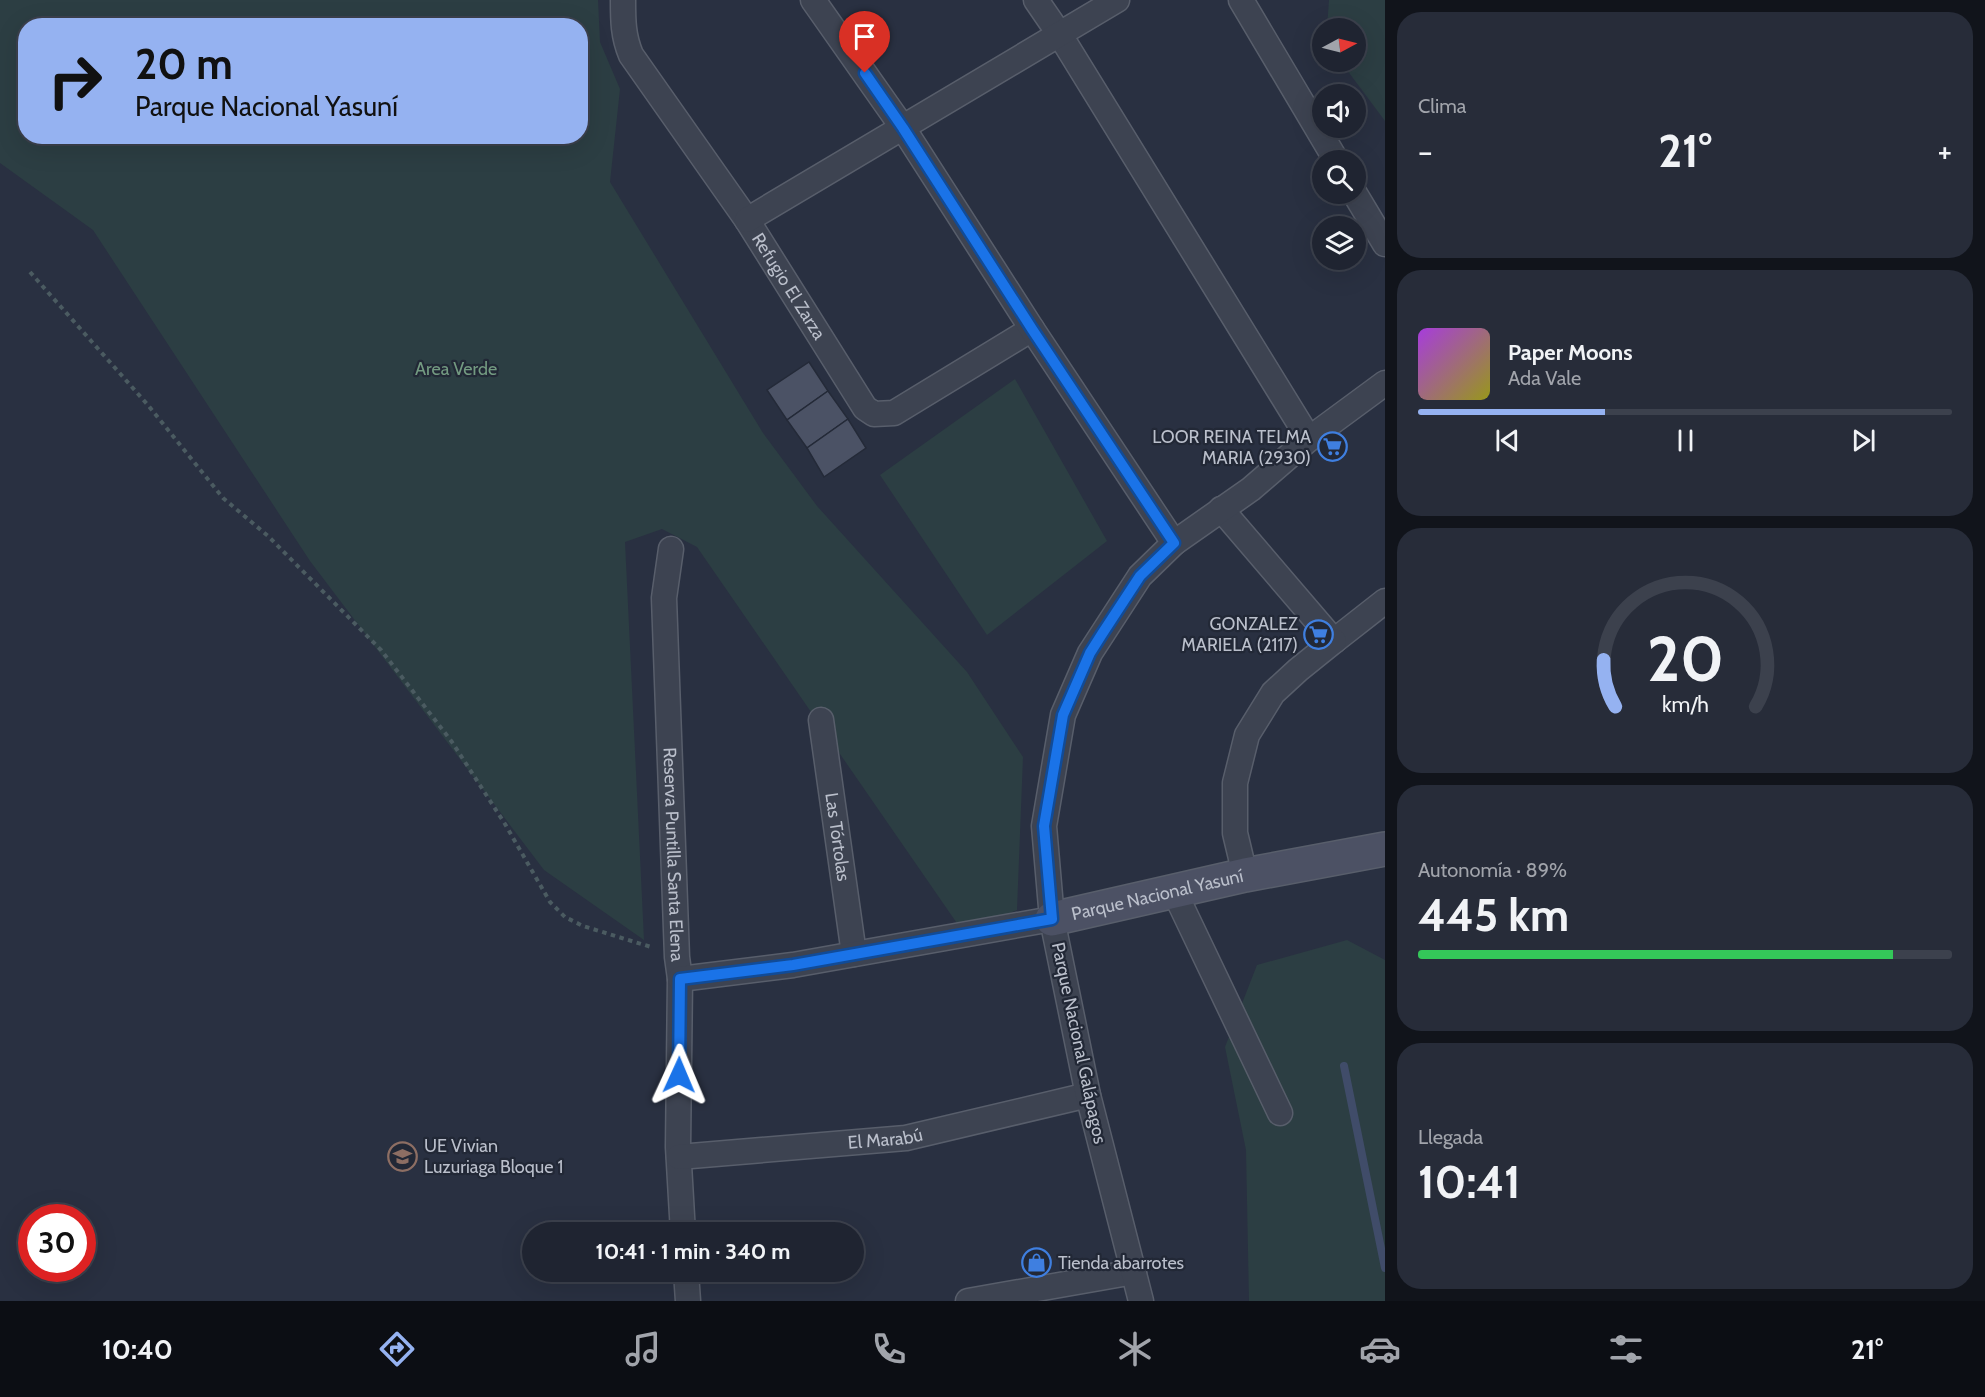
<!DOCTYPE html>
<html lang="es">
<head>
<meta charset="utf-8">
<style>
  body { margin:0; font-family:Cabin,sans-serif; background:#272c39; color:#f1f3f6; height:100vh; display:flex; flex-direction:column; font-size:22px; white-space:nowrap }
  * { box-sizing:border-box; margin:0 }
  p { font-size:20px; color:#a1a4ab }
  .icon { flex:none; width:33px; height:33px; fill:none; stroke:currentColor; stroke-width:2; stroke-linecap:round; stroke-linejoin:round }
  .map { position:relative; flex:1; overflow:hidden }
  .side { display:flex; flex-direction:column; gap:12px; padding:12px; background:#11141b; width:600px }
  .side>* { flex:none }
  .guide { position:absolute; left:18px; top:18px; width:570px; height:126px; border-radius:24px; box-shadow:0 6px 24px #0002,0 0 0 2px #3c414d; background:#95b2f1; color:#111; overflow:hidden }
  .needle { width:39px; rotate:83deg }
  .controls { position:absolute; left:1312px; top:18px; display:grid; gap:12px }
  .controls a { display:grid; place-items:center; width:54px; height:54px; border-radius:50%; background:#1f2431; box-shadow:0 6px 24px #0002,0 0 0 2px #3c414d; font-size:30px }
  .speed { position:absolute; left:18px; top:1204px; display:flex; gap:12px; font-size:30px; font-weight:700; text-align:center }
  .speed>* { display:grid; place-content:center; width:78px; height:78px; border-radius:50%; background:#1f2431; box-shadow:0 6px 24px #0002,0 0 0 2px #3c414d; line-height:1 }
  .speed .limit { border:9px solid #d22; background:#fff; color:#111 }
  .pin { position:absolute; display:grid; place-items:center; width:51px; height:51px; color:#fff; margin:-62px -26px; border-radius:50% 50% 50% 0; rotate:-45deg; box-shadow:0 0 6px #0007 }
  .pin .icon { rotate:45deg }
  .me { position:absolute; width:66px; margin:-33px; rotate:1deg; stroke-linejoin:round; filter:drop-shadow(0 0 4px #0008) }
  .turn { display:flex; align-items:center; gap:21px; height:126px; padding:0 18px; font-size:27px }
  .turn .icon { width:78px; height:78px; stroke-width:2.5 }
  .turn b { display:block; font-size:42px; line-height:51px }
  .big { font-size:45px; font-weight:800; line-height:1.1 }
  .side .card { flex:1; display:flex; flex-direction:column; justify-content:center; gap:9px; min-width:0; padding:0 21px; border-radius:24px; background:#272c39 }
  .side .dial { align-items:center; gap:0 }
  .dial svg { height:156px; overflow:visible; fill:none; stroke:#3c414d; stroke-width:7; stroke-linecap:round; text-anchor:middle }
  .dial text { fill:#f1f3f6; stroke:none }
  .song { display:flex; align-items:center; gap:18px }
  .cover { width:72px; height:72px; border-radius:9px; background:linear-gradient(135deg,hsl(280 70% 55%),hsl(60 70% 35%)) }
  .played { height:6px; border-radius:3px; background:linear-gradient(90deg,#95b2f1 35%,#3c414d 35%) }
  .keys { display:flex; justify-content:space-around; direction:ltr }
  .heat { display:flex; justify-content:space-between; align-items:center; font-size:33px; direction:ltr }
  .charge { height:9px; border-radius:4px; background:linear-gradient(90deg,#34c759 89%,#3c414d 0) }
  .trip { position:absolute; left:522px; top:1222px; width:342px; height:60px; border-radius:30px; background:#1f2431; box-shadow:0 6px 24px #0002,0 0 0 2px #3c414d; font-weight:800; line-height:60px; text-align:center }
  .menu { display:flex; height:96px; justify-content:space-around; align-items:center; background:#0c0e14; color:#a1a4ab }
  .menu .icon { width:42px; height:42px }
  .menu .selected { color:#95b2f1 }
  .menu b { font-size:27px; color:#f1f3f6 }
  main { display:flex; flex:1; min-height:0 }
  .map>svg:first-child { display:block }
  .green { fill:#2c3e43; fill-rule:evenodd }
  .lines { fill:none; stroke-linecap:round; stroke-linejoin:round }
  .stream { stroke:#404c69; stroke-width:8 }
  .building { fill:#4b5265; stroke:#242a38; stroke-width:1.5 }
  .street-casing { stroke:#585e6b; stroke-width:27 }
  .secondary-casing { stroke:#585e6b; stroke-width:36 }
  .path { stroke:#4b5b61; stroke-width:4; stroke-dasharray:4.5 4.5; stroke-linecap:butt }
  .street { stroke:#3d4351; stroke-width:24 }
  .secondary { stroke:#4c5164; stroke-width:33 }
  .route-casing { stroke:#114b97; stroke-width:15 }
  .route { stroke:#1a73e8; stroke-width:10 }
  .labels { text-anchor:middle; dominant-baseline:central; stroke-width:4.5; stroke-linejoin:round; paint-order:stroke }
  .street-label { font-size:18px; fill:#babfcb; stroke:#222836 }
  .park-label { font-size:18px; fill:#739a81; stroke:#222836 }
  .poi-label { font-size:18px; fill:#babfcb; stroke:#222836; text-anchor:end }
</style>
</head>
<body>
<main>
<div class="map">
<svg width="1385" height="1301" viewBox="0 0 1385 1301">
  <rect width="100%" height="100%" fill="#293041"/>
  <g class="green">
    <path d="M0,0H598L600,42L620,89L610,182L763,433L817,506L967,672L1023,757L1017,910L963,932L697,547L662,529L625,542L644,940L544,870L310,561L93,230L0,163ZM26,26H580V136H26Z"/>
    <path d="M1329,0H1385V121L1341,62H1356V28H1327Z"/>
    <path d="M1015,379L1107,541L987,635L880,475Z"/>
    <path d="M1347,940L1385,960V1301H1249L1246,1150L1225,1047L1257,965Z"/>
  </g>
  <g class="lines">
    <path class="stream" d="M1344,1066L1385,1268"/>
  </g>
  <g class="building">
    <path d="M809,362L828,391L787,420L767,390Z"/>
    <path d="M828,391L848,419L807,448L787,420Z"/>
    <path d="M848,419L866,448L824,477L807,448Z"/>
  </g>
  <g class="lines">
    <defs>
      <g id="street">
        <path id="s1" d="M623,0C623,20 623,36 631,55L747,220L865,408L874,414L894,413L1032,329"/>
        <path d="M813,0L903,128L1032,329L1174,543"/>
        <path d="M1036,0L1060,35L1309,439"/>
        <path d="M1241,0L1336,160"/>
        <path d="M1355,194L1385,244"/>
        <path d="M747,220L1117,0"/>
        <path d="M1221,509L1334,641L1385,601"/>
        <path id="s2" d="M671,549L664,598L677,957L680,979L678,1147L683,1233"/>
        <path id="s3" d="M821,720L854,954"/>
        <path d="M1245,875L1235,833V783L1247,735L1273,693L1298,670L1334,641"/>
        <path d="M1174,891L1280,1113"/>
        <path d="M680,979L793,965L1052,919"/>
        <path id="s4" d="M679,1157L906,1138L1088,1095"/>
        <path d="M686,1272L688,1301"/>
        <path d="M968,1301L1134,1272"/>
        <path d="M1141,1301L1088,1095L1052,919L1044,826L1063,715L1090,653L1140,576L1174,543L1251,489L1309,439L1385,383"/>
      </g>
      <g id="secondary">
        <path id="s5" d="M1052,919L1245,875L1385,849"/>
      </g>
    </defs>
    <use href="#street" class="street-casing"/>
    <use href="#secondary" class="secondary-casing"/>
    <path class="path" d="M30,272L147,404L223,498L268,536L381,650L452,742L505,824L550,902L565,917L583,926L651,947"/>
    <use href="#street" class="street"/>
    <use href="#secondary" class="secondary"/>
  </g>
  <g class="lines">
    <defs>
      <path id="route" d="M679,1075L680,979L793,965L1052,919L1044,826L1063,715L1090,653L1102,634L1140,576L1174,543L1032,329L903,128L865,73"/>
    </defs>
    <use href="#route" class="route-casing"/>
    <use href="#route" class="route"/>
  </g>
  <defs>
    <symbol id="supermarket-ring" viewBox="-11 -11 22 22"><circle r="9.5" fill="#222836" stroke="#3f7fe0" stroke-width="1.5"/><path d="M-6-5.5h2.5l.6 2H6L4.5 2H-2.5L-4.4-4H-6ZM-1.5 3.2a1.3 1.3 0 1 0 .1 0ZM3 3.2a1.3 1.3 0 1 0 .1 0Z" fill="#3f7fe0"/></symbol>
    <symbol id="school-ring" viewBox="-11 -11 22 22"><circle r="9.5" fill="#222836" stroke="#8d6e63" stroke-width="1.5"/><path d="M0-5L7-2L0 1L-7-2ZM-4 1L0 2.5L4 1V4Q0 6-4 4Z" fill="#8d6e63"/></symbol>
    <symbol id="shop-ring" viewBox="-11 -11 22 22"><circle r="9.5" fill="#222836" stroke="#3f7fe0" stroke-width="1.5"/><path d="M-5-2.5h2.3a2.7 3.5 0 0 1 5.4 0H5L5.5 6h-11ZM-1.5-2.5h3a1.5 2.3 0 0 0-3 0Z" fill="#3f7fe0"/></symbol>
  </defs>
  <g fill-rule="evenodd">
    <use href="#supermarket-ring" x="1316" y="430" width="33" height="33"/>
    <use href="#supermarket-ring" x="1302" y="618" width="33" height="33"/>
    <use href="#school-ring" x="386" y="1140" width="33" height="33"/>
    <use href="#shop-ring" x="1020" y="1246" width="33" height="33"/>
  </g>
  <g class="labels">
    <g class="street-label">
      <text stroke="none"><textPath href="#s1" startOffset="336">Refugio El Zarza</textPath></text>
      <text stroke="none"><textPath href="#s3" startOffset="118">Las Tórtolas</textPath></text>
      <text stroke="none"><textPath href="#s2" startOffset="306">Reserva Puntilla Santa Elena</textPath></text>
      <text stroke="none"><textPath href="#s5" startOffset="108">Parque Nacional Yasuní</textPath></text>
      <text transform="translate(1079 1043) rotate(78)">Parque Nacional Galápagos</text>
      <text stroke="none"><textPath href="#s4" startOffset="207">El Marabú</textPath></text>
    </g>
    <g class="park-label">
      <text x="456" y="369">Area Verde</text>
    </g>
    <g class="poi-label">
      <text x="1311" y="437">LOOR REINA TELMA<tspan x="1311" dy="21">MARIA (2930)</tspan></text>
      <text x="1298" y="624">GONZALEZ<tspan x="1298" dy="21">MARIELA (2117)</tspan></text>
      <text x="424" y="1146" text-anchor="start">UE Vivian<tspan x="424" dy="21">Luzuriaga Bloque 1</tspan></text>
      <text x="1058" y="1263" text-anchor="start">Tienda abarrotes</text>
    </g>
  </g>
</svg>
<div class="controls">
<a><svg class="needle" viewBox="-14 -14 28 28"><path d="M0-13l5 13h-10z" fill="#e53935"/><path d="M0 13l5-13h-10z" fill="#a1a4ab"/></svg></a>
<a><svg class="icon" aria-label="sound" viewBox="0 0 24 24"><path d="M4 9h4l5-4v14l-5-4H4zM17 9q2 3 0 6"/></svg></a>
<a><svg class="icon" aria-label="search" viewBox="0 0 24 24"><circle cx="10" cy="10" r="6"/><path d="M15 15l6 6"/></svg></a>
<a><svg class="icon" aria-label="layers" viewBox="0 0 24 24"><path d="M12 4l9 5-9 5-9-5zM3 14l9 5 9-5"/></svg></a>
</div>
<div class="speed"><div class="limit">30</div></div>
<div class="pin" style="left:865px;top:73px;background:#d93025"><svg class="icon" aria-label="arrive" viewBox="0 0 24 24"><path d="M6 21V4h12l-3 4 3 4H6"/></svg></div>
<svg class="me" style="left:679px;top:1075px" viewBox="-20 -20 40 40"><path d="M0-17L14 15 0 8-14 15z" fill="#1a73e8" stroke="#fff" stroke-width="4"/></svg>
<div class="trip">10:41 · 1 min · 340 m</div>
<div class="guide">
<div class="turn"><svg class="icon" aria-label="right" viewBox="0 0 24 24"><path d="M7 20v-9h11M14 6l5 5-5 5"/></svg><div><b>20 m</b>Parque Nacional Yasuní</div></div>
</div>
</div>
<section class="side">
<div class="card"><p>Clima</p>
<div class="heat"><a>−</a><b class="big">21°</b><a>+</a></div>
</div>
<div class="card">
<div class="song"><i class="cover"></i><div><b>Paper Moons</b><p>Ada Vale</p></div></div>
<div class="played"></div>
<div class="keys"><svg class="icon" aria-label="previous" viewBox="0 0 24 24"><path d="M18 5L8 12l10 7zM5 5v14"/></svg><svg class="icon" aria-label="pause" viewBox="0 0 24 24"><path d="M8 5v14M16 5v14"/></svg><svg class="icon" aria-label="next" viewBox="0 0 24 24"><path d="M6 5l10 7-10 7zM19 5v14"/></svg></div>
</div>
<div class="card dial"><svg viewBox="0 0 100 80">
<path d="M14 69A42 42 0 1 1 86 69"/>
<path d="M14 69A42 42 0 0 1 8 45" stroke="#95b2f1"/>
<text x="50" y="56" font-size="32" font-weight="700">20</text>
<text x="50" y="72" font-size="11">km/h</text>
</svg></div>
<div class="card"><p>Autonomía · 89%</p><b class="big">445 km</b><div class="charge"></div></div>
<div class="card"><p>Llegada</p><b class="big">10:41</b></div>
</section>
</main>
<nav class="menu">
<b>10:40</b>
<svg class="icon selected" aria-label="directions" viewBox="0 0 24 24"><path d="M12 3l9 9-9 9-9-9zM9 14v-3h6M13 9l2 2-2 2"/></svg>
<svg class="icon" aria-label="music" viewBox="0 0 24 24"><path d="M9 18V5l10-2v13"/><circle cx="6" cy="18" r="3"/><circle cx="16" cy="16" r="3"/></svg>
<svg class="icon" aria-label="phone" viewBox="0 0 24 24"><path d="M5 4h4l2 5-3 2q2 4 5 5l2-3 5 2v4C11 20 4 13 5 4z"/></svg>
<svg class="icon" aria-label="climate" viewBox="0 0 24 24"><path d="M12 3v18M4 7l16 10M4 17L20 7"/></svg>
<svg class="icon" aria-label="car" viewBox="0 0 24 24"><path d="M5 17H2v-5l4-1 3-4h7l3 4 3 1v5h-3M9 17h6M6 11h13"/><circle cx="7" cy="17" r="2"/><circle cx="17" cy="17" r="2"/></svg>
<svg class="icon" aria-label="filters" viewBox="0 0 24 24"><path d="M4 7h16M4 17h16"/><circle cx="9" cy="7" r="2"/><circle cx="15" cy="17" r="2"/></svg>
<b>21°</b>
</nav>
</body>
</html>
